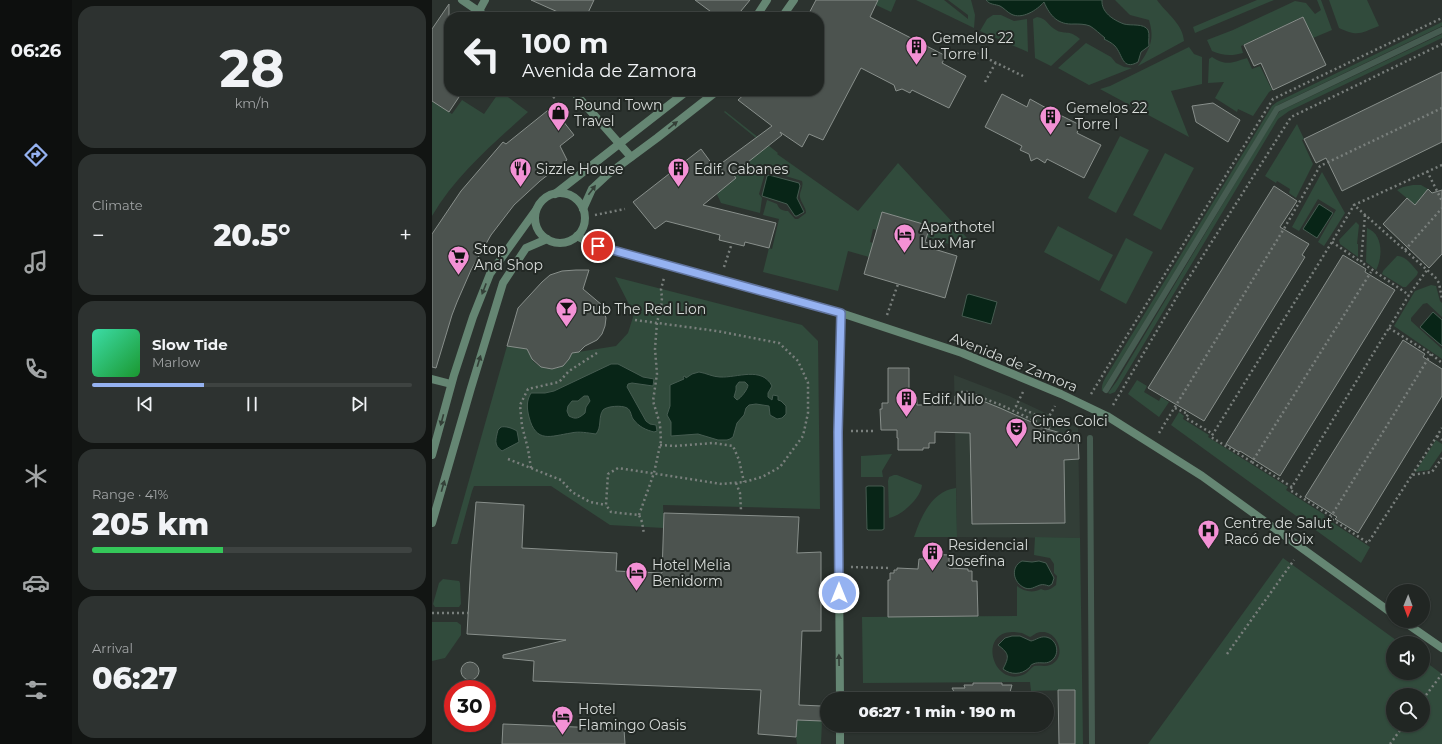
<!DOCTYPE html>
<html lang="en">
<head>
<meta charset="utf-8">
<style>
  body { margin:0; font-family:Montserrat,sans-serif; background:#2d3230; color:#f1f3f6; height:100vh; display:flex; flex-direction:column; font-size:15px; white-space:nowrap }
  * { box-sizing:border-box; margin:0 }
  p { font-size:13px; color:#a2a5a6 }
  .icon { flex:none; width:22px; height:22px; fill:none; stroke:currentColor; stroke-width:2; stroke-linecap:round; stroke-linejoin:round }
  .map { position:relative; flex:1; overflow:hidden }
  .details { display:flex; flex-direction:column; gap:6px; padding:6px; background:#121513; width:360px }
  .details>* { flex:none }
  .hud { position:absolute; left:12px; top:12px; width:380px; height:84px; border-radius:16px; box-shadow:0 1px 3px #0004,0 0 0 1px #3e4341; background:#212623; color:#f1f3f6; overflow:hidden }
  .needle { width:26px; rotate:181deg }
  .fabs { position:absolute; left:954px; top:584px; display:grid; gap:8px }
  .fabs a { display:grid; place-items:center; width:44px; height:44px; border-radius:50%; background:#212623; box-shadow:0 1px 3px #0004,0 0 0 1px #3e4341; font-size:20px }
  .speed { position:absolute; left:12px; top:680px; display:flex; gap:8px; font-size:20px; font-weight:700; text-align:center }
  .speed>* { display:grid; place-content:center; width:52px; height:52px; border-radius:50%; background:#212623; box-shadow:0 1px 3px #0004,0 0 0 1px #3e4341; line-height:1 }
  .speed .limit { border:6px solid #d22; background:#fff; color:#111 }
  .pin { position:absolute; display:grid; place-items:center; width:34px; height:34px; color:#fff; margin:-17px; border:2px solid #fff; border-radius:50%; box-shadow:0 1px 4px #0007 }
  .me { position:absolute; width:44px; margin:-22px; rotate:0deg; stroke-linejoin:round; filter:drop-shadow(0 0 3px #0008) }
  .turn { display:flex; align-items:center; gap:14px; height:84px; padding:0 12px; font-size:18px }
  .turn .icon { width:52px; height:52px; stroke-width:2.5 }
  .turn b { display:block; font-size:28px; line-height:34px }
  .big { font-size:30px; font-weight:800; line-height:1.1 }
  .details .card { flex:1; display:flex; flex-direction:column; justify-content:center; gap:6px; min-width:0; padding:0 14px; border-radius:16px; background:#2d3230 }
  .details .dial { align-items:center; gap:0 }
  .dial b { font-size:52px; line-height:1 }
  .song { display:flex; align-items:center; gap:12px }
  .cover { width:48px; height:48px; border-radius:6px; background:linear-gradient(135deg,hsl(160 70% 55%),hsl(130 70% 35%)) }
  .played { height:4px; border-radius:2px; background:linear-gradient(90deg,#95b2f1 35%,#3e4341 35%) }
  .keys { display:flex; justify-content:space-around; direction:ltr }
  .heat { display:flex; justify-content:space-between; align-items:center; font-size:22px; direction:ltr }
  .charge { height:6px; border-radius:3px; background:linear-gradient(90deg,#34c759 41%,#3e4341 0) }
  .trip { position:absolute; left:388px; top:692px; width:234px; height:40px; border-radius:20px; background:#212623; box-shadow:0 1px 3px #0004,0 0 0 1px #3e4341; font-weight:800; line-height:40px; text-align:center }
  main { display:flex; flex:1; min-height:0 }
  .tab-bar { display:flex; flex-direction:column; width:72px; justify-content:space-around; align-items:center; background:#0d0f0e; color:#a2a5a6 }
  .tab-bar .icon { width:28px; height:28px }
  .tab-bar .selected { color:#95b2f1 }
  .tab-bar b { font-size:18px; color:#f1f3f6 }
  .map>svg:first-child { display:block }
  .built { fill:#323e37 }
  .green { fill:#314b3c; fill-rule:evenodd }
  .water { fill:#082517; stroke:#465c51; fill-rule:evenodd }
  .lines { fill:none; stroke-linecap:round; stroke-linejoin:round }
  .stream { stroke:#465c51; stroke-width:6 }
  .building { fill:#4c534f; stroke:#888f8b }
  .path { stroke:#797f7c; stroke-width:2.5; stroke-dasharray:2 3; stroke-linecap:butt }
  .minor { stroke:#658673; stroke-width:8 }
  .tertiary { stroke:#658673; stroke-width:8 }
  .oneway { fill:#344038 }
  .route-casing { stroke:#61749d; stroke-width:10 }
  .route { stroke:#95b2f1; stroke-width:7 }
  .labels { text-anchor:middle; dominant-baseline:central; stroke-width:4; stroke-linejoin:round; paint-order:stroke }
  .poi-label { font-size:14px; fill:#d7dbd9; stroke:#232925; text-anchor:start }
  .street-label { font-size:14px; fill:#d7dbd9; stroke:#232925 }
</style>
</head>
<body>
<main>
<nav class="tab-bar">
<b>06:26</b>
<svg class="icon selected" aria-label="directions" viewBox="0 0 24 24"><path d="M12 3l9 9-9 9-9-9zM9 14v-3h6M13 9l2 2-2 2"/></svg>
<svg class="icon" aria-label="music" viewBox="0 0 24 24"><path d="M9 18V5l10-2v13"/><circle cx="6" cy="18" r="3"/><circle cx="16" cy="16" r="3"/></svg>
<svg class="icon" aria-label="phone" viewBox="0 0 24 24"><path d="M5 4h4l2 5-3 2q2 4 5 5l2-3 5 2v4C11 20 4 13 5 4z"/></svg>
<svg class="icon" aria-label="climate" viewBox="0 0 24 24"><path d="M12 3v18M4 7l16 10M4 17L20 7"/></svg>
<svg class="icon" aria-label="car" viewBox="0 0 24 24"><path d="M5 17H2v-5l4-1 3-4h7l3 4 3 1v5h-3M9 17h6M6 11h13"/><circle cx="7" cy="17" r="2"/><circle cx="17" cy="17" r="2"/></svg>
<svg class="icon" aria-label="filters" viewBox="0 0 24 24"><path d="M4 7h16M4 17h16"/><circle cx="9" cy="7" r="2"/><circle cx="15" cy="17" r="2"/></svg>
</nav>
<section class="details">
<div class="card dial"><b>28</b><p>km/h</p></div>
<div class="card"><p>Climate</p>
<div class="heat"><a>−</a><b class="big">20.5°</b><a>+</a></div>
</div>
<div class="card">
<div class="song"><i class="cover"></i><div><b>Slow Tide</b><p>Marlow</p></div></div>
<div class="played"></div>
<div class="keys"><svg class="icon" aria-label="previous" viewBox="0 0 24 24"><path d="M18 5L8 12l10 7zM5 5v14"/></svg><svg class="icon" aria-label="pause" viewBox="0 0 24 24"><path d="M8 5v14M16 5v14"/></svg><svg class="icon" aria-label="next" viewBox="0 0 24 24"><path d="M6 5l10 7-10 7zM19 5v14"/></svg></div>
</div>
<div class="card"><p>Range · 41%</p><b class="big">205 km</b><div class="charge"></div></div>
<div class="card"><p>Arrival</p><b class="big">06:27</b></div>
</section>
<div class="map">
<svg width="1010" height="744" viewBox="0 0 1010 744">
  <rect width="100%" height="100%" fill="#2c332f"/>
  <path class="built" d="M522,375L577,396L646,428L648,538L525,537Z"/>
  <g class="green">
    <path d="M446,0H464L459,12L444,5Z"/>
    <path d="M484,0H512L536,19V15L516,0H539L543,15L542,28Z"/>
    <path d="M683,0H725C734,13 751,24 752,41L706,66C718,49 723,40 717,20L698,15Z"/>
    <path d="M825,0H842L763,33L761,27Z"/>
    <path d="M885,0H889L900,30L881,38L870,17L809,46L811,53C800,56 791,56 780,51L775,40L801,30L863,1L874,3L883,14L889,10Z"/>
    <path d="M897,0H935L947,26C929,33 926,37 907,28Z"/>
    <path d="M561,15H569L582,21L595,19L596,52L548,31L555,19Z"/>
    <path d="M605,17C615,18 616,26 624,30C632,35 637,29 648,39L619,66L603,58L601,19Z"/>
    <path d="M1010,22V26L846,105L842,109L673,386L672,391H670C669,385 672,380 675,375L840,106L845,102Z"/>
    <path d="M1010,34V38L857,111L846,119L688,384L683,392L678,394L676,393L685,381L841,120L848,111Z"/>
    <path d="M654,43L679,57L684,63L692,67L700,68L657,85L626,68Z"/>
    <path d="M757,47L762,54L770,57V84L739,91L757,137L668,89L678,86Z"/>
    <path d="M780,57C794,66 799,63 815,58L820,69L828,66L840,90L837,92L821,116L806,109L805,112L783,98L792,82L776,83L777,59Z"/>
    <path d="M0,87L17,112L20,114L30,100L52,114L68,91L96,112C61,144 24,175 0,216Z"/>
    <path d="M293,111L346,153L345,154L426,211L466,163L535,238L532,249L495,237L498,226L450,212L445,230L441,229L438,242L441,243L437,257L416,251L406,291L331,272L337,248L340,249L347,219L331,215L335,200L345,204C347,209 350,211 356,211L363,219H366L374,213C374,207 369,203 368,197C367,192 372,187 370,181L337,171L333,173L327,194L330,198L328,213L289,203L282,188L335,147L292,112Z"/>
    <path d="M865,124L872,139L870,140L881,164L864,198L857,193L858,189L845,181L844,183L833,176Z"/>
    <path d="M688,136L717,150L684,213L656,198Z"/>
    <path d="M733,153L762,168L729,230L701,215Z"/>
    <path d="M890,172L913,213L892,246L886,242L904,210L886,199L867,231L860,227Z"/>
    <path d="M981,185H989L996,189L983,205L965,190L971,187Z"/>
    <path d="M924,222L927,225L925,244H926V257L908,244L907,240Z"/>
    <path d="M626,226L681,255L667,281L612,252Z"/>
    <path d="M935,228C951,234 951,257 944,270L934,262Z"/>
    <path d="M694,238L721,252L694,304L668,290Z"/>
    <path d="M965,256C973,255 981,266 986,272L985,275L974,287H971L950,274L951,271Z"/>
    <path d="M183,277L370,325L386,341L388,509L231,505L232,528L178,525L119,486H42L40,491L26,542L25,544H19L75,346L96,349C98,353 99,357 101,361C108,369 122,371 130,366C135,363 138,358 140,353L184,346L196,333L202,314Z"/>
    <path d="M999,285L1004,286L1008,301L1010,303V317L995,303L991,304L979,318V321L1010,349V359L962,326L983,291Z"/>
    <path d="M705,380L715,386L712,392L727,401L729,397L737,402L727,417L696,394Z"/>
    <path d="M747,412L752,416L751,419L777,435L776,437L856,487L854,490L893,515L892,517L938,547L929,563L739,425Z"/>
    <path d="M1004,440L1010,444V451L997,470L983,472Z"/>
    <path d="M460,454L450,471L451,477H429V456Z"/>
    <path d="M462,475H465L490,485C489,498 469,516 457,518L456,481L457,477Z"/>
    <path d="M524,488L525,537H482C489,516 500,491 524,488Z"/>
    <path d="M603,537L648,538L651,744H643V690L599,691L598,682L431,683L430,617L585,616V586C592,592 602,593 609,589C615,592 619,589 624,585L625,576L622,573V564L618,558L602,555ZM582,632L590,633L598,637C601,636 604,632 609,632C626,630 636,658 618,665C613,667 608,665 602,666C599,668 596,672 593,674C565,688 547,642 573,633C576,632 580,632 582,632Z"/>
    <path d="M851,558L968,643H961V673H991V660L1010,674V744H716ZM961,695H991V725H961Z"/>
    <path d="M11,579L27,581L28,583L29,604L27,607H3L1,604L7,583Z"/>
    <path d="M0,622H25L29,625V635L13,658L0,661Z"/>
    <path d="M365,720L390,721L389,744H365L364,737Z"/>
  </g>
  <g class="water">
    <path d="M554,0H670C669,12 681,20 692,24C699,26 712,23 716,30C718,34 716,41 717,46L709,52L706,62C690,71 691,55 683,46C680,43 676,41 672,39L673,38C668,34 663,29 658,26C653,24 647,24 642,24C626,25 618,16 612,2C605,10 590,20 579,14C575,12 572,8 568,6C563,4 558,5 554,0Z"/>
    <path d="M337,175L367,183L368,186L365,198L372,212L365,216H363L355,204L330,196L335,176Z"/>
    <path d="M887,204L901,213L885,238L871,229Z"/>
    <path d="M537,294L565,302L559,324L530,316L535,295Z"/>
    <path d="M1001,312L1010,320V346L988,327Z"/>
    <path d="M179,364H186L211,377L222,379L221,386L200,383L196,384L195,387L214,421L218,424L224,425L225,431L222,432C214,430 207,427 201,419C199,416 199,410 195,408C190,405 175,406 171,410C166,417 170,427 164,434C156,433 147,431 139,433C119,436 104,444 97,417C95,409 94,401 99,393H113L122,391ZM152,396H156L158,401L154,407L153,413C147,418 144,420 137,416L135,411L136,406L140,401H146Z"/>
    <path d="M267,372C274,373 281,377 288,377C305,378 330,366 340,386L336,393V397L340,400L341,395L346,396V400L349,401L354,406V414L350,418L345,419L338,415L337,406L324,404L317,405L314,408L312,415L305,423L301,437L298,439L295,440H286L266,434L239,436V422L235,415L238,406V385L252,379L251,377L253,376L254,378L260,374ZM307,382H313L316,385C316,389 309,398 305,400L302,397L304,390V386Z"/>
    <path d="M69,427C74,426 80,428 85,431L87,442L70,451C61,445 64,439 66,430Z"/>
    <path d="M436,486H450L452,487V529L450,530H436L435,529L434,487Z"/>
    <path d="M590,561L600,562L607,561L614,563L622,578L620,584L617,586C614,585 611,584 608,585C602,587 599,590 593,588C581,583 578,567 590,561Z"/>
    <path d="M580,636H588L599,641C604,640 608,636 614,637C625,639 629,654 619,661C613,665 607,661 601,664C597,666 600,665 597,668C589,675 579,675 571,669C577,657 578,654 566,645L573,638Z"/>
  </g>
  <g class="lines">
    <g class="stream">
      <path d="M674,390L845,109L1010,30"/>
      <path d="M658,438L660,744"/>
    </g>
  </g>
  <g class="building">
    <path d="M99,0H162L154,17H137Z"/>
    <path d="M263,0H318L304,17H286Z"/>
    <path d="M384,0H446L438,17L514,56L510,63L534,76L517,108L480,90L478,93L470,89L464,91L462,85L429,68L391,140L377,134L370,147L348,132L350,135L301,174L304,178L271,205L344,223L337,248L313,242L312,246L287,240L288,235L234,221L223,229L201,202L269,149L283,168L340,126L306,100L316,91H387V17H375Z"/>
    <path d="M17,4V91H31L17,112L0,101V29Z"/>
    <path d="M871,17L894,65L841,90L829,63L822,66L812,45Z"/>
    <path d="M1010,72V142L910,191L894,158L884,163L872,139Z"/>
    <path d="M570,94L595,107L598,99L616,109L648,125L645,133L669,145L652,178L615,159L613,163L605,158L599,161L597,154L588,150L590,146L553,127Z"/>
    <path d="M781,103L808,120L796,142L764,122L760,106Z"/>
    <path d="M120,107L142,135L128,146L135,160L108,181L82,205L59,235L39,270L25,302L20,315L4,368L0,367V234L29,191L71,142L74,144Z"/>
    <path d="M842,186L865,201L848,227L877,244L870,255L873,257L772,421L716,388Z"/>
    <path d="M996,189L1000,193L1010,190V254L997,268L951,224L975,198L983,205Z"/>
    <path d="M450,212L498,226L493,242L504,245L502,249L525,256L513,298L432,274Z"/>
    <path d="M911,255L934,269L933,272L963,290L848,476L808,451L807,452L794,444Z"/>
    <path d="M144,270H157L151,289L170,305L174,318L173,326L170,334L165,340L153,346L147,352L140,353L137,359L131,366L120,369L109,367L100,359L95,349L75,346L86,308L110,282L118,275L130,271Z"/>
    <path d="M971,340L993,354L991,357L1010,369V396L926,533L903,519L905,517L873,497Z"/>
    <path d="M456,368H477V399H485V405L523,404V396L536,395L568,408L615,429L646,438L647,459L632,460L633,523L540,524L538,433L503,432V443H497V448H491V450H466V438H465V430H449L448,409H450V403H456Z"/>
    <path d="M44,502L92,505L90,548L185,553L184,571L230,573L232,513L367,517L365,553L389,552V631H370L367,705L390,706V721L365,720L364,737L326,734L329,690L101,681L102,661L71,658V655L134,640L35,634L39,563Z"/>
    <path d="M494,554L517,555V568L536,569V571H540V581H545L546,616L456,617V580H458V573H462V570H465V568L486,569L487,559H494Z"/>
    <circle cx="38" cy="671" r="9"/>
    <path d="M541,683H570V685H580L576,699H526L520,688H533L532,685H541Z"/>
    <path d="M626,690H643V744H627Z"/>
    <path d="M71,724L192,729L193,744H70Z"/>
  </g>
  <g class="lines">
    <g class="path">
      <path d="M540,51L591,76"/>
      <path d="M553,82L564,62"/>
      <path d="M121,98L127,93"/>
      <path d="M1010,165L922,205L1003,277L1007,283L1010,299"/>
      <path d="M995,171L1010,201"/>
      <path d="M163,215L193,209"/>
      <path d="M933,215L929,262L977,295"/>
      <path d="M900,242L929,262"/>
      <path d="M973,250L1010,208"/>
      <path d="M292,267L299,246"/>
      <path d="M455,315L466,284"/>
      <path d="M203,320L285,331L347,343L366,361L376,383V413L371,436L348,467L330,477L312,482L290,484L186,468L176,474L174,505L179,512L207,515L210,522L212,534"/>
      <path d="M957,328L999,354L1010,363"/>
      <path d="M999,354L898,518L936,543L980,475L1000,472L1010,458"/>
      <path d="M529,392H535L569,405L618,428"/>
      <path d="M591,392L584,406L615,420L623,406"/>
      <path d="M659,394L841,99L1010,18"/>
      <path d="M681,405L746,295L859,117L1010,44"/>
      <path d="M743,408L756,414L754,418L781,434"/>
      <path d="M419,431H444"/>
      <path d="M727,433L853,227L888,166L1010,108"/>
      <path d="M1005,436L1010,440"/>
      <path d="M228,445L243,446L281,443L301,446L307,460L312,482"/>
      <path d="M76,459L129,480L140,492L158,502L174,505"/>
      <path d="M820,462L779,437L900,242L922,205"/>
      <path d="M99,468L96,449L90,426L88,405L96,389L127,382L137,371L165,353"/>
      <path d="M980,475L1010,428"/>
      <path d="M304,483L308,493L309,510"/>
      <path d="M860,487L820,462L939,272"/>
      <path d="M207,515L222,473L229,441L228,424L221,401L225,374L223,349L225,322L229,308L230,298L229,289L232,278"/>
      <path d="M899,516L858,490L977,295L995,270"/>
      <path d="M419,567L459,568"/>
      <path d="M0,613H36"/>
      <path d="M795,654L862,560"/>
      <path d="M991,699L1010,674"/>
      <path d="M421,725H477"/>
      <path d="M958,744L972,725"/>
    </g>
    <g class="minor">
      <path d="M30,0L55,17"/>
      <path d="M47,11L53,0"/>
      <path d="M141,91L199,157"/>
      <path d="M145,236L156,242L177,249L409,313L530,353L629,394L675,416L770,476L961,614"/>
      <path d="M0,379L19,384"/>
      <path d="M971,621L1010,648"/>
      <path d="M408,699L406,432L409,313"/>
      <path d="M408,725V744"/>
    </g>
    <g class="tertiary">
      <path d="M324,17L335,0"/>
      <path d="M350,17L362,0"/>
      <circle cx="128" cy="218" r="25"/>
      <path d="M123,194L255,91"/>
      <path d="M151,209L160,189L175,175L225,138L285,91"/>
      <path d="M0,455L22,375L41,317L58,274L104,210"/>
      <path d="M0,523L39,388L71,283L94,248L115,239"/>
    </g>
  </g>
  <defs><path id="oneway-solid" d="M-6-.8H1V-3.2L6.5 0L1 3.2V.8H-6Z"/></defs>
  <g class="oneway">
    <use href="#oneway-solid" transform="translate(241 125) rotate(-39)"/>
    <use href="#oneway-solid" transform="translate(160 190) rotate(-53)"/>
    <use href="#oneway-solid" transform="translate(52 289) rotate(111)"/>
    <use href="#oneway-solid" transform="translate(47 361) rotate(-73)"/>
    <use href="#oneway-solid" transform="translate(10 420) rotate(105)"/>
    <use href="#oneway-solid" transform="translate(11 486) rotate(-74)"/>
    <use href="#oneway-solid" transform="translate(407 660) rotate(-91)"/>
  </g>
  <g class="lines">
    <defs>
      <path id="route" d="M166,246L409,313L406,432L407,593"/>
    </defs>
    <use href="#route" class="route-casing"/>
    <use href="#route" class="route"/>
  </g>
  <defs>
    <symbol id="building-pin" viewBox="-11 -11 22 30"><path d="M0 17L-7.5 6A9.5 9.5 0 1 1 7.5 6Z" fill="#f391d5" stroke="#232925"/><path d="M-4-6H4V6H1V3H-1V6H-4ZM-2.5-4.3h1.7v1.8h-1.7ZM.8-4.3h1.7v1.8H.8ZM-2.5-1h1.7V.8h-1.7ZM.8-1h1.7V.8H.8Z" fill="#111"/></symbol>
    <symbol id="shop-pin" viewBox="-11 -11 22 30"><path d="M0 17L-7.5 6A9.5 9.5 0 1 1 7.5 6Z" fill="#f391d5" stroke="#232925"/><path d="M-5-2.5h2.3a2.7 3.5 0 0 1 5.4 0H5L5.5 6h-11ZM-1.5-2.5h3a1.5 2.3 0 0 0-3 0Z" fill="#111"/></symbol>
    <symbol id="restaurant-pin" viewBox="-11 -11 22 30"><path d="M0 17L-7.5 6A9.5 9.5 0 1 1 7.5 6Z" fill="#f391d5" stroke="#232925"/><path d="M-5-6h1v4h1v-4h1v4h1v-4h1v5L-1.5 .5V6h-2V.5L-5-1ZM5-6V6H3V1.5H1.5Q1.5-4 5-6Z" fill="#111"/></symbol>
    <symbol id="hotel-pin" viewBox="-11 -11 22 30"><path d="M0 17L-7.5 6A9.5 9.5 0 1 1 7.5 6Z" fill="#f391d5" stroke="#232925"/><path d="M-6-4.5h1.5V1H6V5H4.5V3h-9V5H-6ZM-4 0a1.8 1.8 0 1 1 3.6 0ZM.5 0V-2.5h3Q6-2.5 6 0Z" fill="#111"/></symbol>
    <symbol id="supermarket-pin" viewBox="-11 -11 22 30"><path d="M0 17L-7.5 6A9.5 9.5 0 1 1 7.5 6Z" fill="#f391d5" stroke="#232925"/><path d="M-6-5.5h2.5l.6 2H6L4.5 2H-2.5L-4.4-4H-6ZM-1.5 3.2a1.3 1.3 0 1 0 .1 0ZM3 3.2a1.3 1.3 0 1 0 .1 0Z" fill="#111"/></symbol>
    <symbol id="bar-pin" viewBox="-11 -11 22 30"><path d="M0 17L-7.5 6A9.5 9.5 0 1 1 7.5 6Z" fill="#f391d5" stroke="#232925"/><path d="M-6-5H6L.8 .8V4.5H3.5V6h-7V4.5H-.8V.8Z" fill="#111"/></symbol>
    <symbol id="theatre-pin" viewBox="-11 -11 22 30"><path d="M0 17L-7.5 6A9.5 9.5 0 1 1 7.5 6Z" fill="#f391d5" stroke="#232925"/><path d="M-5-5.5Q0-4 5-5.5V0Q5 5 0 6Q-5 5-5 0ZM-3.3-2.5H-1v1.5H-3.3ZM1-2.5H3.3v1.5H1ZM-2.8 1Q0 5.5 2.8 1Z" fill="#111"/></symbol>
    <symbol id="hospital-pin" viewBox="-11 -11 22 30"><path d="M0 17L-7.5 6A9.5 9.5 0 1 1 7.5 6Z" fill="#f391d5" stroke="#232925"/><path d="M-5-5h3v3.5h4V-5h3V5h-3V1.5h-4V5h-3Z" fill="#111"/></symbol>
  </defs>
  <g fill-rule="evenodd">
    <use href="#building-pin" x="472" y="34" width="25" height="34"/>
    <use href="#shop-pin" x="114" y="100" width="25" height="34"/>
    <use href="#building-pin" x="606" y="104" width="25" height="34"/>
    <use href="#restaurant-pin" x="76" y="156" width="25" height="34"/>
    <use href="#building-pin" x="234" y="156" width="25" height="34"/>
    <use href="#hotel-pin" x="460" y="222" width="25" height="34"/>
    <use href="#supermarket-pin" x="14" y="244" width="25" height="34"/>
    <use href="#bar-pin" x="122" y="296" width="25" height="34"/>
    <use href="#building-pin" x="462" y="386" width="25" height="34"/>
    <use href="#theatre-pin" x="572" y="416" width="25" height="34"/>
    <use href="#hospital-pin" x="764" y="518" width="25" height="34"/>
    <use href="#building-pin" x="488" y="540" width="25" height="34"/>
    <use href="#hotel-pin" x="192" y="560" width="25" height="34"/>
    <use href="#hotel-pin" x="118" y="704" width="25" height="34"/>
  </g>
  <g class="labels">
    <g class="poi-label">
      <text x="500" y="38">Gemelos 22<tspan x="500" dy="16">- Torre II</tspan></text>
      <text x="142" y="105">Round Town<tspan x="142" dy="16">Travel</tspan></text>
      <text x="634" y="108">Gemelos 22<tspan x="634" dy="16">- Torre I</tspan></text>
      <text x="104" y="169">Sizzle House</text>
      <text x="262" y="169">Edif. Cabanes</text>
      <text x="488" y="227">Aparthotel<tspan x="488" dy="16">Lux Mar</tspan></text>
      <text x="42" y="249">Stop<tspan x="42" dy="16">And Shop</tspan></text>
      <text x="150" y="309">Pub The Red Lion</text>
      <text x="490" y="399">Edif. Nilo</text>
      <text x="600" y="421">Cines Colci<tspan x="600" dy="16">Rincón</tspan></text>
      <text x="792" y="523">Centre de Salut<tspan x="792" dy="16">Racó de l'Oix</tspan></text>
      <text x="516" y="545">Residencial<tspan x="516" dy="16">Josefina</tspan></text>
      <text x="220" y="565">Hotel Melia<tspan x="220" dy="16">Benidorm</tspan></text>
      <text x="146" y="709">Hotel<tspan x="146" dy="16">Flamingo Oasis</tspan></text>
    </g>
    <g class="street-label">
      <text transform="translate(582 362) rotate(22)">Avenida de Zamora</text>
    </g>
  </g>
</svg>
<div class="fabs">
<a><svg class="needle" viewBox="-14 -14 28 28"><path d="M0-13l5 13h-10z" fill="#e53935"/><path d="M0 13l5-13h-10z" fill="#a2a5a6"/></svg></a>
<a><svg class="icon" aria-label="sound" viewBox="0 0 24 24"><path d="M4 9h4l5-4v14l-5-4H4zM17 9q2 3 0 6"/></svg></a>
<a><svg class="icon" aria-label="search" viewBox="0 0 24 24"><circle cx="10" cy="10" r="6"/><path d="M15 15l6 6"/></svg></a>
</div>
<div class="speed"><div class="limit">30</div></div>
<div class="pin" style="left:166px;top:246px;background:#d93025"><svg class="icon" aria-label="arrive" viewBox="0 0 24 24"><path d="M6 21V4h12l-3 4 3 4H6"/></svg></div>
<svg class="me" style="left:407px;top:593px" viewBox="-20 -20 40 40"><circle r="17" fill="#95b2f1" stroke="#fff" stroke-width="3"/><path d="M0-11L8 9 0 5-8 9z" fill="#fff"/></svg>
<div class="trip">06:27 · 1 min · 190 m</div>
<div class="hud">
<div class="turn"><svg class="icon" aria-label="left" viewBox="0 0 24 24"><path d="M17 20v-9H6M10 6l-5 5 5 5"/></svg><div><b>100 m</b>Avenida de Zamora</div></div>
</div>
</div>
</main>
</body>
</html>
